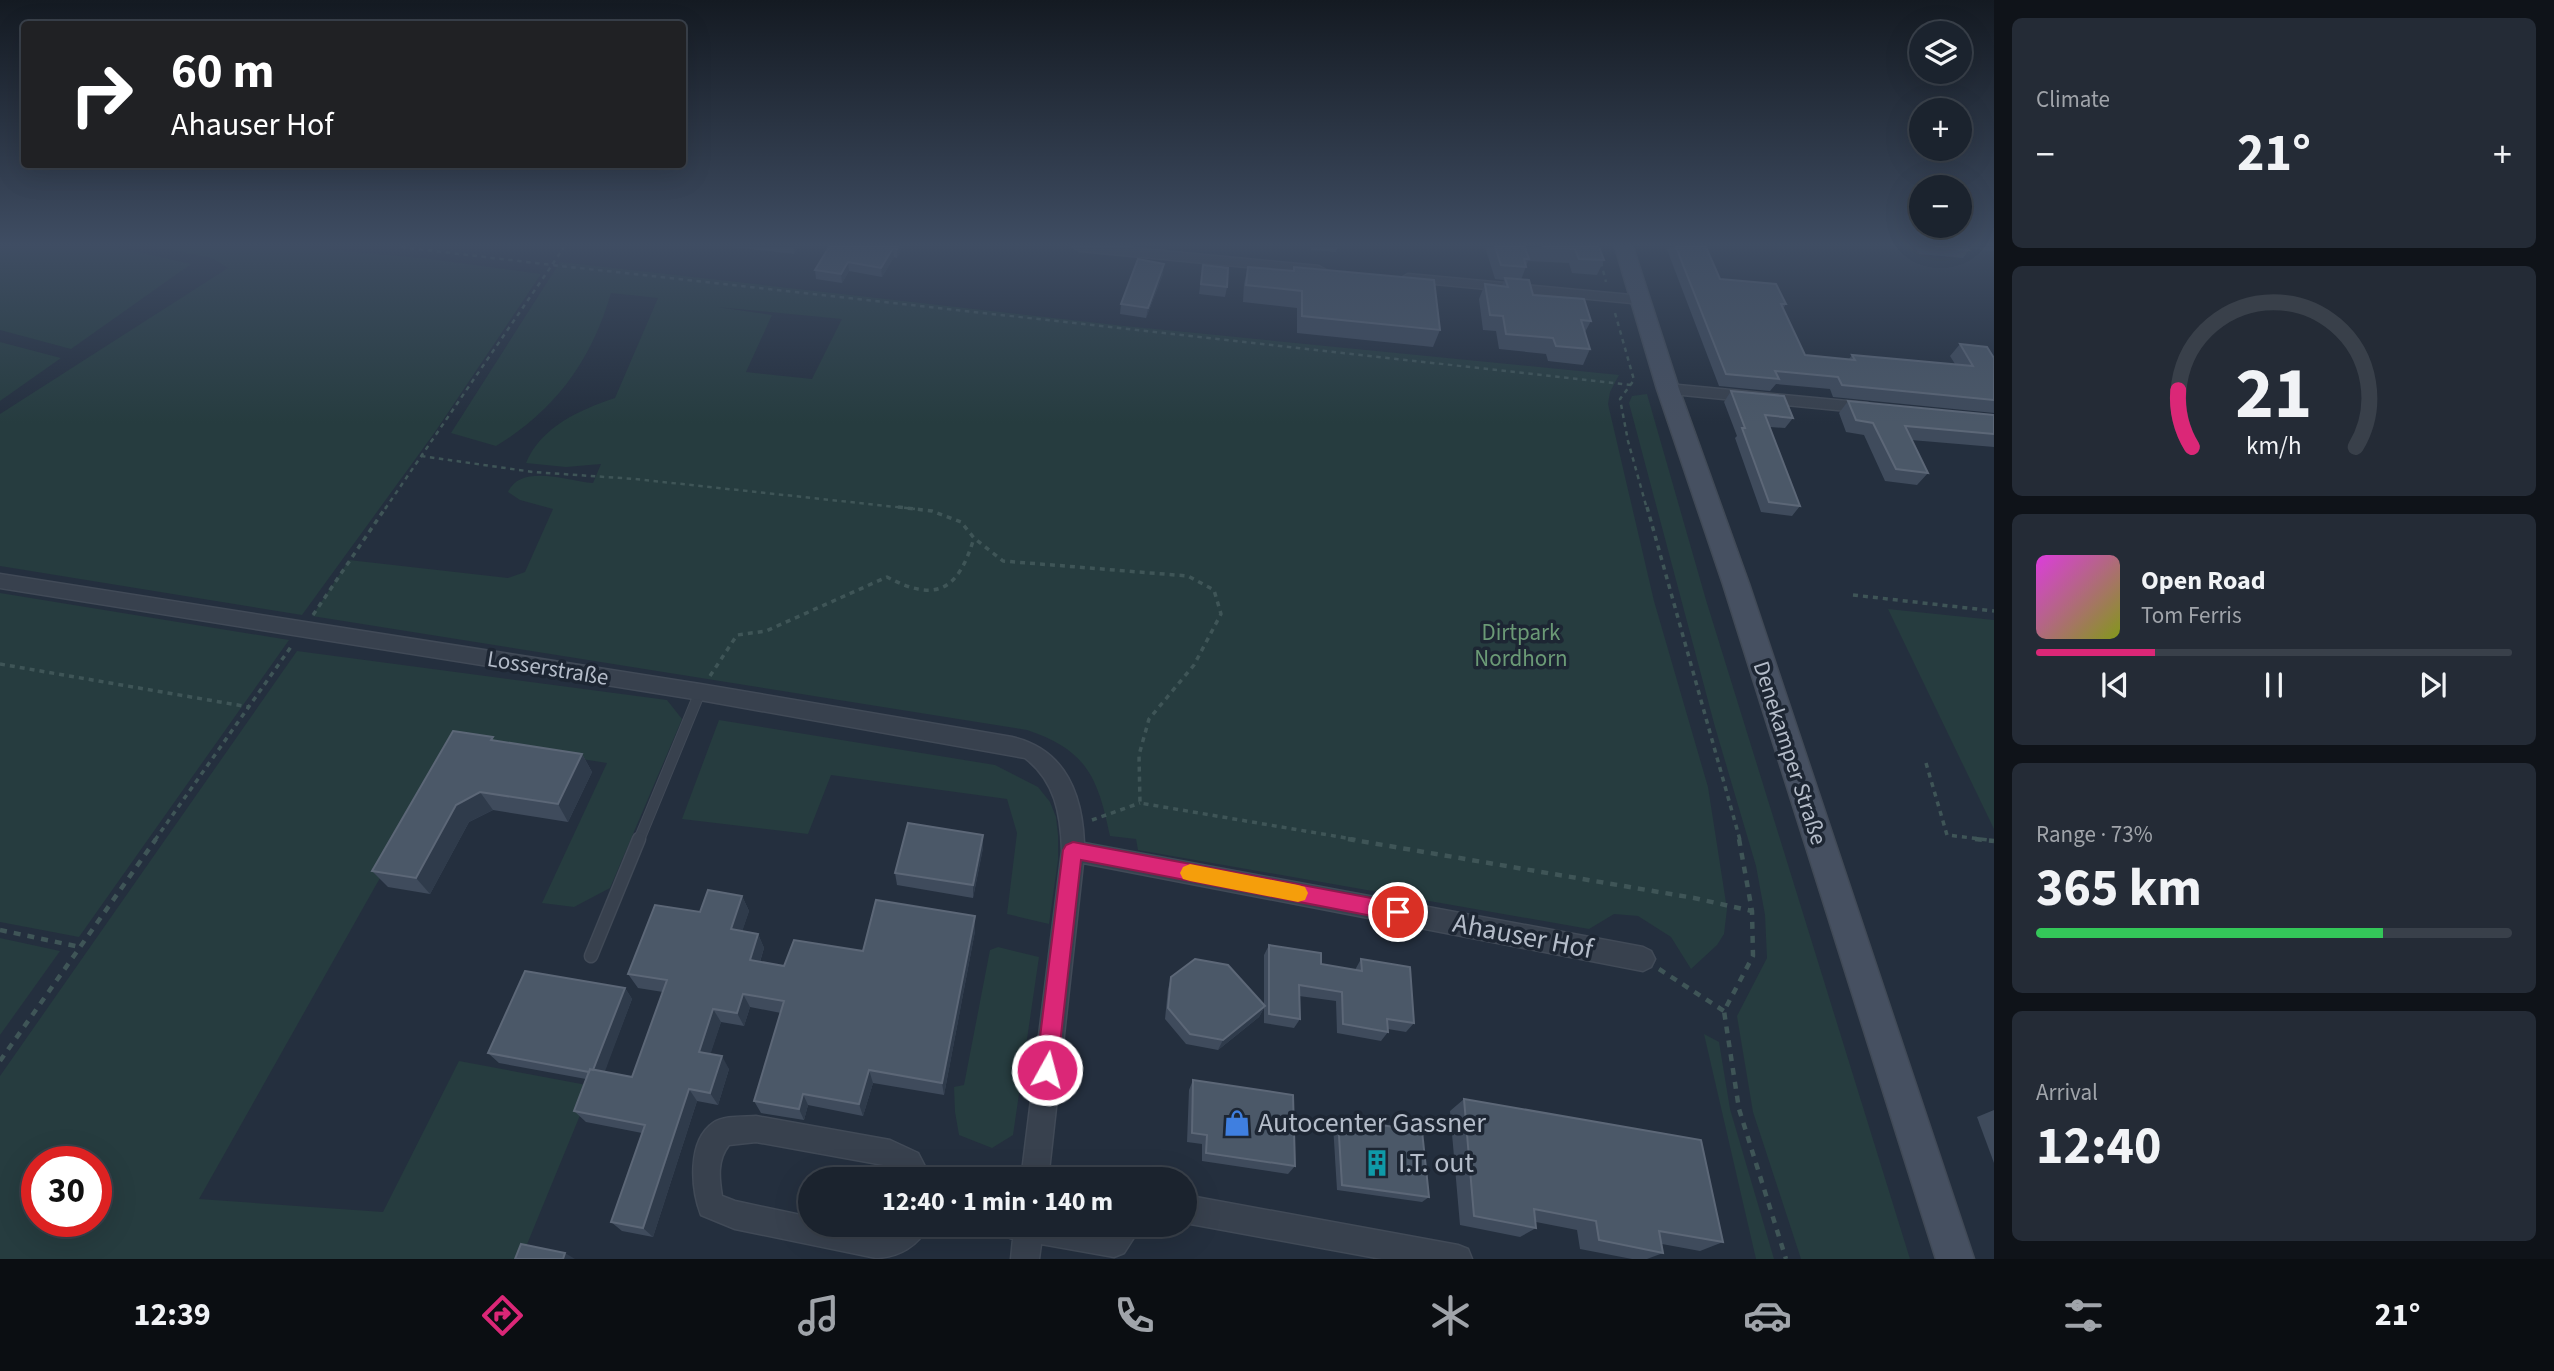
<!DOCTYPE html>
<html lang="en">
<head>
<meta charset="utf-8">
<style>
  body { margin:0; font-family:"Source Sans 3",sans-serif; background:#242b36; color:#f1f3f6; height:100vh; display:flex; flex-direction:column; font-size:26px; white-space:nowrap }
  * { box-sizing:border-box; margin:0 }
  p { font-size:23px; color:#a0a4aa }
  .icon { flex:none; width:38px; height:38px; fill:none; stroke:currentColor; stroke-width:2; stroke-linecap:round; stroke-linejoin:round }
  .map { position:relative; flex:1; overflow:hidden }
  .drawer { display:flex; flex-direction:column; gap:18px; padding:18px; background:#0f1319; width:560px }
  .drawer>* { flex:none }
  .banner { position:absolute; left:21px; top:21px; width:665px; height:147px; border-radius:7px; box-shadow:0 7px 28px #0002,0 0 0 2px #39404a; background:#202124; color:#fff; overflow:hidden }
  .tools { position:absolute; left:1909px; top:21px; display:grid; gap:14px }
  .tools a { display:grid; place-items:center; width:63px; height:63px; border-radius:50%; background:#1b232e; box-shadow:0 7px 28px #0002,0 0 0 2px #39404a; font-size:35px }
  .speed { position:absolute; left:21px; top:1146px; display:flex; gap:14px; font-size:35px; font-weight:700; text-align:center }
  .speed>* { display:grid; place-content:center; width:91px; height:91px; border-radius:50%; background:#1b232e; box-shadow:0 7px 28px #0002,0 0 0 2px #39404a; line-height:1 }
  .speed .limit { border:10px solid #d22; background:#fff; color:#111 }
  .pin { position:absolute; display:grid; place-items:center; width:60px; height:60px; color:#fff; margin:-30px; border:4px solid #fff; border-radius:50%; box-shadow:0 2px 7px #0007 }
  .me { position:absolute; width:77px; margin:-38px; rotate:7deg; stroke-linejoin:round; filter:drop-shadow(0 0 5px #0008) }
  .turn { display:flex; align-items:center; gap:24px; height:147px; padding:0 35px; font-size:32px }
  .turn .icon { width:91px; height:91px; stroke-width:2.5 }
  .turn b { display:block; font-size:49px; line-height:60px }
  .big { font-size:52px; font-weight:700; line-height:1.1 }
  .drawer .tile { flex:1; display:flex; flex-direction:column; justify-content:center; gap:10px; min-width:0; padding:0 24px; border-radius:10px; background:#242b36 }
  .drawer .dial { align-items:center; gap:0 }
  .dial svg { height:182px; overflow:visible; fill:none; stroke:#39404a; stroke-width:7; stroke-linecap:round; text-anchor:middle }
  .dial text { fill:#f1f3f6; stroke:none }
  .song { display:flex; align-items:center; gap:21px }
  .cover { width:84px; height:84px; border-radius:10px; background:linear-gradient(135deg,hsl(300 70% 55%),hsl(70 70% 35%)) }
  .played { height:7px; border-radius:4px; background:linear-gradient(90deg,#db2777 25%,#39404a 25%) }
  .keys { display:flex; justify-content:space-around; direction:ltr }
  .heat { display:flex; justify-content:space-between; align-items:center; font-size:38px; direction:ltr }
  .charge { height:10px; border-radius:5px; background:linear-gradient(90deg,#34c759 73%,#39404a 0) }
  .trip { position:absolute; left:798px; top:1167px; width:399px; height:70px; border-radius:35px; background:#1b232e; box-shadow:0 7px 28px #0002,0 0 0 2px #39404a; font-weight:700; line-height:70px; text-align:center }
  .dock { display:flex; height:112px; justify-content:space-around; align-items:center; background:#0b0e12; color:#a0a4aa }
  .dock .icon { width:49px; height:49px }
  .dock .current { color:#db2777 }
  .dock b { font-size:32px; color:#f1f3f6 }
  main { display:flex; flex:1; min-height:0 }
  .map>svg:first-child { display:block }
  .green { fill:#263c3f; fill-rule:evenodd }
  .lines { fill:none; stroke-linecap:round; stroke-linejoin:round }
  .lane-far1-casing { stroke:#414a57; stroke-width:12 }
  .lane-casing { stroke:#414a57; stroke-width:15 }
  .street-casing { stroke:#414a57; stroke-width:3 }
  .secondary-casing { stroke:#414a57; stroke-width:3 }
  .path-far2 { stroke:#3f5557; stroke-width:2.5; stroke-dasharray:4.5 4.5; stroke-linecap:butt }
  .path-far1 { stroke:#3f5557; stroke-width:3.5; stroke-dasharray:5 5; stroke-linecap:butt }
  .path { stroke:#3f5557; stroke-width:4.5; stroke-dasharray:7 7; stroke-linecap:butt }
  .lane-far1 { stroke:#38414e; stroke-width:10 }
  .lane { stroke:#38414e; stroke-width:12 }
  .street { fill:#38414e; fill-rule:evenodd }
  .secondary { fill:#465061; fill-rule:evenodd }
  .wall { fill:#3f4b5c }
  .shaded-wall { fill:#2f3b4b }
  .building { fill:#4b5868; stroke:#5c6777; stroke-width:2 }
  .route { fill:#db2777; stroke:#8e194d; stroke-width:2 }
  .slow { fill:#f59e0b }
  .labels { text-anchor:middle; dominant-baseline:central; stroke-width:7; stroke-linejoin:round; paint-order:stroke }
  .park-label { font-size:23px; fill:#6b9a76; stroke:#1d2633 }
  .street-label { font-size:23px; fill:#b4bcc9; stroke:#1d2633 }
  .near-street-label { font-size:28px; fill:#b4bcc9; stroke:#1d2633 }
  .near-poi-label { font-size:28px; fill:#b4bcc9; stroke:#1d2633; text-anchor:start }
</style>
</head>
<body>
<main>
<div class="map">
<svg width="1994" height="1259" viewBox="0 0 1994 1259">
  <rect width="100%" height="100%" fill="#242f3e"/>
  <g class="green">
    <path d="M0,247H116L191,264L71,349L0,330Z"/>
    <path d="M158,247H301L430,259L541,274L435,432L302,615L0,566V414L228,268L212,258Z"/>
    <path d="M560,262L1125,326L1619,375L1610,392L1608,404L1654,601L1708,787L1727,909L1724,934L1717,945L1691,969L1671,937L1638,916L1614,914L1589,929L1138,850L1136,839L1110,836C1098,778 1087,750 1027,730L312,616L349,560L508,578L525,572L553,509L520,500L508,492C521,463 568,481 593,483L601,464L566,467L526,463C541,427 579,410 615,398L658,298L611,293C592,359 556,410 496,446L451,433ZM717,307L842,319L812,379L746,372L772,315Z"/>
    <path d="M0,342L61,358L0,401Z"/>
    <path d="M1647,394L1706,600L1910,1259H1801L1753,1112L1737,1016L1767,958L1765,915L1756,866L1715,727L1629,403L1632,396Z"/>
    <path d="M0,593L289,640L79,937L0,922Z"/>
    <path d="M1888,609L1994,620V829Z"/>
    <path d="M297,651L667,700L682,719L610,888L574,907L542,903L607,763L461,740L376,885L199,1199L383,1212L459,1061L592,1086L521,1259H0V1076ZM37,1162H96V1222H37Z"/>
    <path d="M719,720L995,765L1038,787L1050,802L1056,817L1058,835V860L1049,924L1007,914L1017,833L1007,799L831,775L808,834L682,819Z"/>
    <path d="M0,938L60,951L0,1035Z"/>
    <path d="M998,947L1039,957L1013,1135L992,1148L959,1135L955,1112L954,1087L964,1085L990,950Z"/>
    <path d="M1704,1034L1719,1042L1730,1109L1774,1259H1756Z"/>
  </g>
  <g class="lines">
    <defs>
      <path id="lane-far1" d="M639,840L700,692"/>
      <path id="lane" d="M591,956L639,839"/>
      <g id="street">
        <path d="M1073,247H1121L1319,266L1326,270L1319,274L1080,251Z"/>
        <path d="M1408,274L1642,296L1649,300L1642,304L1403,281L1401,278Z"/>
        <path d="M1668,384L1868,403L1876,408L1868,413L1662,393L1660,389Z"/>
        <path d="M0,574L700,684L1012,737C1064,749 1082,792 1084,843L1643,947L1651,951L1655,959L1651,967L1643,971L1083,863L1048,1180H1021L1062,851C1061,814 1055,781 1025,758L700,700L0,588Z"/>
        <path d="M756,1116L890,1140L918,1153L932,1180H905L889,1166L756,1142L729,1145C717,1160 719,1178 722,1196L735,1201L810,1217V1225H851L876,1230L890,1229L895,1225H928C919,1246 899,1257 876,1258L735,1229L701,1215C691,1189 687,1141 713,1123C724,1115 744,1117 756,1116Z"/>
        <path d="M1185,1195L1458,1245L1468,1249L1472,1259H1382L1185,1223Z"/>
        <path d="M998,1225H1091L1108,1228L1111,1225H1142L1124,1253L1114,1257L1041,1244L1039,1259H1011L1013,1239L1002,1235Z"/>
      </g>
      <path id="secondary" d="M1615,247H1633L1679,389L1749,584L1974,1259H1936L1723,584L1657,389Z"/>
    </defs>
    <use href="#lane-far1" class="lane-far1-casing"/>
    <use href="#lane" class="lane-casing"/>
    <use href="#street" class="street-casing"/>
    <use href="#secondary" class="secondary-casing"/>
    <g class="path-far2">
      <path d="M401,247L552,265L564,247"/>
      <path d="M1601,262L1606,282"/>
      <path d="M1615,313L1634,380L1620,399L1628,441L1647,509"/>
      <path d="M421,456L533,472L635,479L915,509"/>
      <path d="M385,509L552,265L1631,385"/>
    </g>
    <g class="path-far1">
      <path d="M898,507L932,511L961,522L974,538L1003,561L1188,576L1214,590L1221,614L1194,665L1149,719L1139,755L1140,803L1358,840"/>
      <path d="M1647,507L1740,840"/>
      <path d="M1853,595L1994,611"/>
      <path d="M313,615L386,507"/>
      <path d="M0,664L249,707"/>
      <path d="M710,676L737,635L766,631L887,577C936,603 958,591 974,538"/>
      <path d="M1926,763L1947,835L1989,840"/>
      <path d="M1092,820L1140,803"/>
      <path d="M155,840L293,644"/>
    </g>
    <g class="path">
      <path d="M1348,839L1694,898L1752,911"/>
      <path d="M1739,839L1752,911L1753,956L1724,1011L1739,1109L1786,1259"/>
      <path d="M1975,839L1994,841"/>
      <path d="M0,930L80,947"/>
      <path d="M1659,969L1724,1011"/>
      <path d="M0,1061L156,839"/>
    </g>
    <use href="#lane-far1" class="lane-far1"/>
    <use href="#lane" class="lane"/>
    <use href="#street" class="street"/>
    <use href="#secondary" class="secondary"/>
  </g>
  <g class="wall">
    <path d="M733,247H798L794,254Z"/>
    <path d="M829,247H902L897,258L894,257L882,277L849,271L842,283L816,279L815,270Z"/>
    <path d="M1311,247H1338L1336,252L1311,250Z"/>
    <path d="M1485,247H1599L1604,260L1597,275L1572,273L1569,263L1528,261L1521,280L1533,295L1591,321L1585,332L1590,349L1583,365L1548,361L1546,354L1499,349L1496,331L1483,330L1479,299L1485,284L1502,286L1504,280L1495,279Z"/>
    <path d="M1666,247H1706L1720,279L1786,304L1783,309L1805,355L1849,359L1852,355L1955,364L1950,356L1960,344L1994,358V413L1833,397L1830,389L1776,384L1770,391L1719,386Z"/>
    <path d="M1914,247H1994V251L1968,248L1969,250L1963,258L1919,254Z"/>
    <path d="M1203,265L1227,287L1225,297L1199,294Z"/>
    <path d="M1248,267L1293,271L1294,267L1440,330L1433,347L1297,333V308L1243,302L1244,284Z"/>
    <path d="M1163,274L1146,318L1120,314L1121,304Z"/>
    <path d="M1731,391L1793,418L1785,428L1770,427L1800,506L1792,516L1761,512L1735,438L1737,436L1724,402Z"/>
    <path d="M1848,401L1994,415V447L1911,440L1928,473L1917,485L1885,481L1864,435L1846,432L1839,413Z"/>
    <path d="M496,741L582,754L592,772L568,822L493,810L469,822L430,894L388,887L372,871Z"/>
    <path d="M983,848L973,898L897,885L895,873Z"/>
    <path d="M742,896L749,911L742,931L758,934L764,948L760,962L784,966L975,931L944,1095L873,1083L863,1116L808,1105L804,1120L761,1113L754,1101L781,1013L750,1007L744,1026L721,1022L710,1054L729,1069L718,1105L697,1101L653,1237L622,1231L611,1222L642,1133L586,1122L574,1111L586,1079L499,1063L488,1053L625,988L632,999L604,1072L632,1077L663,992L638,988L628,974L700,912Z"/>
    <path d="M1269,945L1321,964L1355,970L1361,959L1414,1023L1406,1032L1388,1029V1032L1381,1041L1337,1033L1336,1001L1299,996L1300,1019L1294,1028L1264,1023V1008L1259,1017L1218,1050L1186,1044L1165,1019L1168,989L1171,977L1264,1006V955Z"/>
    <path d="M1193,1080L1295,1166L1288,1174L1202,1161V1144L1187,1142L1189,1090Z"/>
    <path d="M1464,1099L1723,1242L1700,1251L1662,1244L1663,1253L1647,1259H1632L1580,1249L1577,1230L1536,1222V1228L1520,1237L1460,1225L1450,1111Z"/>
    <path d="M1994,1110V1163L1977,1117Z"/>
    <path d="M1338,1119L1429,1197L1422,1202L1337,1190L1333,1125Z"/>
  </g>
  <g class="shaded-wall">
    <path d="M793,247H798L794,254Z"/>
    <path d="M898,247H902L897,258V249Z"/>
    <path d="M893,248L894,257L882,277L881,268Z"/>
    <path d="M848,262L849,271L842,283L841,274Z"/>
    <path d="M1164,264L1163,274L1146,318L1148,308Z"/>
    <path d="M582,754L592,772L568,822L558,804Z"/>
    <path d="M480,792L493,810L469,822L430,894L416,878L456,805Z"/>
    <path d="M983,835V848L973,898V885Z"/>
    <path d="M742,896L749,911L738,944L731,929Z"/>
    <path d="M975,916V931L944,1095L942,1083Z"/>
    <path d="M758,934L764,948L756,974L750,960Z"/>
    <path d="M625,988L632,999L601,1082L592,1072Z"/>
    <path d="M743,994L750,1007L744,1026L737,1013Z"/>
    <path d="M1265,1006L1259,1017L1218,1050L1223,1040Z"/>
    <path d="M713,1009L721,1022L707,1065L699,1052Z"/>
    <path d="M722,1056L729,1069L718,1105L710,1093Z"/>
    <path d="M869,1070L873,1083L863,1116L859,1104Z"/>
    <path d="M689,1089L697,1101L653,1237L643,1228Z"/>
    <path d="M803,1094L808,1105L804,1120L799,1109Z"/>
    <path d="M565,1253L575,1259H563Z"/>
  </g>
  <g class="building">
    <path d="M829,247H898L897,249L893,248L881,268L848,262L841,274L815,270Z"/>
    <path d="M1495,247H1525L1529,259H1524L1526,267L1501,265Z"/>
    <path d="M1542,247H1599L1604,260L1579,259L1575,249Z"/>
    <path d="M1676,247H1706L1720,279L1776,284L1786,304H1781L1805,355L1855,360L1852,355L1973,366L1960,344L1987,347L1994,358V400L1842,385L1838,377L1775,371L1779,379L1726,374Z"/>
    <path d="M1935,247H1967L1969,250Z"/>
    <path d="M1138,259L1164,264L1148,308L1121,304Z"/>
    <path d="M1203,265L1228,268L1227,287L1201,284Z"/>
    <path d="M1248,267L1294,271V267L1434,280L1440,330L1302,316V291L1246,285Z"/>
    <path d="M1505,278L1529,280L1533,295L1584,299L1591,321L1581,320L1590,349L1556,346L1553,338L1506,334L1503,316L1490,315L1485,284L1508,287Z"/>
    <path d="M1731,391L1784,396L1793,418L1765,415L1800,506L1769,502L1742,428H1745Z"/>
    <path d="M1848,401L1994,415V434L1905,426L1928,473L1896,469L1873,423L1856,420Z"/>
    <path d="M453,731L493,737L491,740L582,754L558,804L480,792L456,805L416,878L372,871Z"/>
    <path d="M908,823L983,835L973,885L895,873Z"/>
    <path d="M708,890L742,896L731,929L758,934L750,960L784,966L794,940L863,951L876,900L975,916L942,1083L869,1070L859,1104L803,1094L799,1109L754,1101L784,1001L743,994L737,1013L713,1009L699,1052L722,1056L710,1093L689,1089L643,1228L611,1222L645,1125L574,1111L590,1069L632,1077L667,980L628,974L655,905L700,912Z"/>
    <path d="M1269,945L1321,953V964L1362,971L1361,959L1410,967L1414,1023L1387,1019L1388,1032L1343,1024L1342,992L1299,985L1300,1019L1269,1014Z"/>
    <path d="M1195,959L1228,965L1265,1006L1223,1040L1190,1034L1168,1008L1171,977Z"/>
    <path d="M525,971L625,988L593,1070L590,1069L589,1072L488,1053Z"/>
    <path d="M1193,1080L1293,1095L1295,1166L1206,1153L1207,1135L1192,1133Z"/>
    <path d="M1464,1099L1701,1140L1723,1242L1659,1231L1663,1253L1599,1240L1596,1221L1534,1209L1536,1228L1474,1216Z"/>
    <path d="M1338,1119L1422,1131L1429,1197L1342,1185Z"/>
    <path d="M521,1244L565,1253L563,1259H515Z"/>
  </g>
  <linearGradient id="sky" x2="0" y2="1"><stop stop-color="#141a22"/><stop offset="0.58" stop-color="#3f4d63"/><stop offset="1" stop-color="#3f4d63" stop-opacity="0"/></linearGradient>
  <rect width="1994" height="423" fill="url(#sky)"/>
  <path class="route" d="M1073,842L1398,903L1405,906L1408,912L1405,919L1398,921L1081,860L1057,1070L1054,1077L1047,1080L1039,1077L1036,1070L1063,850L1066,845Z"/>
  <path class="slow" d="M1190,864L1298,885L1305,887L1308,893L1305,900L1298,902L1190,881L1183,879L1180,873L1183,867Z"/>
  <defs>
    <symbol id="shop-bare" viewBox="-9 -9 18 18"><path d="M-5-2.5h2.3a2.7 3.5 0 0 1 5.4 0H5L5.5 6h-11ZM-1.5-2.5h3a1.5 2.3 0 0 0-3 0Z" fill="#3f7fe0" stroke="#1d2633" stroke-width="2.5" paint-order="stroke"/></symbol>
    <symbol id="building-bare" viewBox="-9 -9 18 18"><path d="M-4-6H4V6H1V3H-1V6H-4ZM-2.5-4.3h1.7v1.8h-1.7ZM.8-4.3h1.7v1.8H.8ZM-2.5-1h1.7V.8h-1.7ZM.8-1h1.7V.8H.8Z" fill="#0f9aa8" stroke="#1d2633" stroke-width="2.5" paint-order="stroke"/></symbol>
  </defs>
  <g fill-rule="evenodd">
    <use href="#shop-bare" x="1218" y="1104" width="38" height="38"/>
    <use href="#building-bare" x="1358" y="1144" width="38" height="38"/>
  </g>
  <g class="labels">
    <g class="park-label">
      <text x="1521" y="632">Dirtpark<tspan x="1521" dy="26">Nordhorn</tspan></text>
    </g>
    <g class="street-label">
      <text transform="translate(548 668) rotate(9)">Losserstraße</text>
      <text transform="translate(1790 753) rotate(72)">Denekamper Straße</text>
    </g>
    <g class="near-street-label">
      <text transform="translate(1523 936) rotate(11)">Ahauser Hof</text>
    </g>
    <g class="near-poi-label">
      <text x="1258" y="1123">Autocenter Gassner</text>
      <text x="1398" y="1163">I.T. out</text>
    </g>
  </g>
</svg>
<div class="tools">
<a><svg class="icon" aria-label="layers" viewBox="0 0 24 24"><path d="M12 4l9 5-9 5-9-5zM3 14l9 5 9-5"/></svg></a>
<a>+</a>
<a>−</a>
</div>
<div class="speed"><div class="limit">30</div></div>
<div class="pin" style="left:1398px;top:912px;background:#d93025"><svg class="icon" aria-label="arrive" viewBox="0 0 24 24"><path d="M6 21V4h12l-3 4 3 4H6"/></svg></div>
<svg class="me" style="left:1047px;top:1070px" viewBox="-20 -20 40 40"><circle r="17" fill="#db2777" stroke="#fff" stroke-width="3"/><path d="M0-11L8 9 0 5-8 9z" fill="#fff"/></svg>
<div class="trip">12:40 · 1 min · 140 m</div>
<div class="banner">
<div class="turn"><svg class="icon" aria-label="right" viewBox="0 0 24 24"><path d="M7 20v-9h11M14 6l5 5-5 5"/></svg><div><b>60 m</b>Ahauser Hof</div></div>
</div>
</div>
<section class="drawer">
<div class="tile"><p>Climate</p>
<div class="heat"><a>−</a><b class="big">21°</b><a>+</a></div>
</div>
<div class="tile dial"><svg viewBox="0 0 100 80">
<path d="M14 69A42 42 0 1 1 86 69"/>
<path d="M14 69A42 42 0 0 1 8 44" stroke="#db2777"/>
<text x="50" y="56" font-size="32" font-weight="700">21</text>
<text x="50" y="72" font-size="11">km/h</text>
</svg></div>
<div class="tile">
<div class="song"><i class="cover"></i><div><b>Open Road</b><p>Tom Ferris</p></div></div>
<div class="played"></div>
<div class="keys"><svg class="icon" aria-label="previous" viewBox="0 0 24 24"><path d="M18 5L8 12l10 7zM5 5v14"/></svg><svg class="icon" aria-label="pause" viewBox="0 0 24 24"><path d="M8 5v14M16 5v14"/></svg><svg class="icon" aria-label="next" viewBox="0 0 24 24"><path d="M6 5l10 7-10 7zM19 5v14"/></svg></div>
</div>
<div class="tile"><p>Range · 73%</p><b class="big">365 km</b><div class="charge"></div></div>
<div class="tile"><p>Arrival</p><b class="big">12:40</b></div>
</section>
</main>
<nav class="dock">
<b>12:39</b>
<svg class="icon current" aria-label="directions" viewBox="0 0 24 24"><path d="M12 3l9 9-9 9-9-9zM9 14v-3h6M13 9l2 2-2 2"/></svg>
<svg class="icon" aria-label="music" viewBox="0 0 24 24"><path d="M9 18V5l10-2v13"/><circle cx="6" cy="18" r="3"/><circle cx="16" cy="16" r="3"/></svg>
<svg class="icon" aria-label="phone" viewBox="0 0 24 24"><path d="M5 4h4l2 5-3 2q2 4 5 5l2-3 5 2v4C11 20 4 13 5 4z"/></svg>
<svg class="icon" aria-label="climate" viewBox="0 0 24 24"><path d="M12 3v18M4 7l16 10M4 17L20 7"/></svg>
<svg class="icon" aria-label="car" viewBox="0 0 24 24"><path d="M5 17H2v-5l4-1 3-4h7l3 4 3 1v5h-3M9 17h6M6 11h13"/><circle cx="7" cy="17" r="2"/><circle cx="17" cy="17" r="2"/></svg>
<svg class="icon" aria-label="filters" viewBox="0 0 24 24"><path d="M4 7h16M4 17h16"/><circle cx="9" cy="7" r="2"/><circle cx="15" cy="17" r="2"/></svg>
<b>21°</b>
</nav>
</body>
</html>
